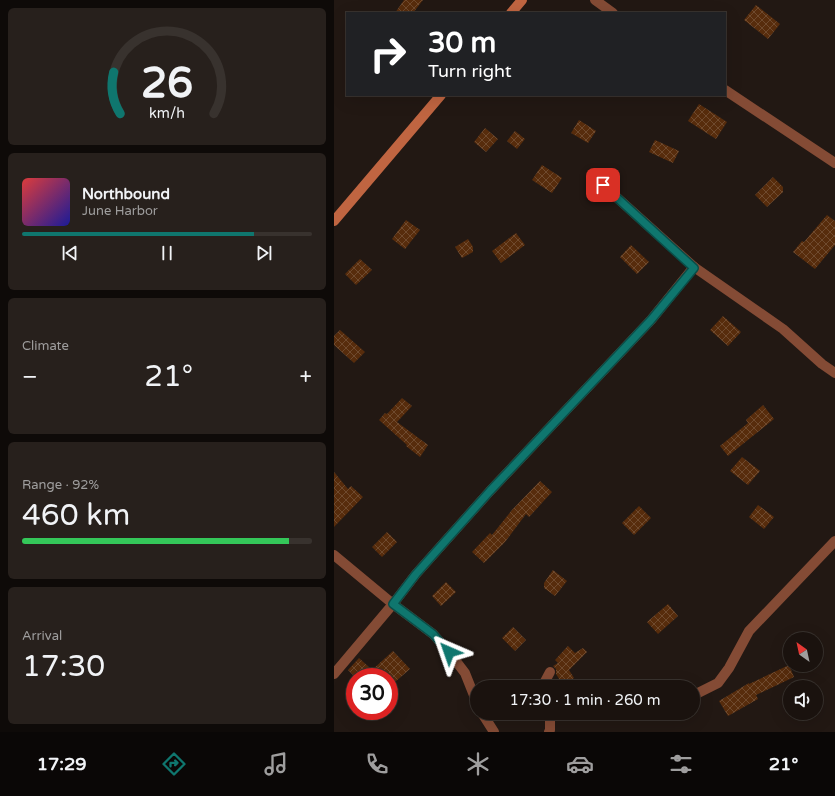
<!DOCTYPE html>
<html lang="en">
<head>
<meta charset="utf-8">
<style>
  body { margin:0; font-family:"Varela Round",sans-serif; background:#27201c; color:#f1f3f6; height:100vh; display:flex; flex-direction:column; font-size:15px; white-space:nowrap }
  * { box-sizing:border-box; margin:0 }
  p { font-size:13px; color:#9f9e9e }
  .icon { flex:none; width:22px; height:22px; fill:none; stroke:currentColor; stroke-width:2; stroke-linecap:round; stroke-linejoin:round }
  .map { position:relative; flex:1; overflow:hidden }
  .sheet { display:flex; flex-direction:column; gap:8px; padding:8px; background:#0e0a08; width:334px }
  .sheet>* { flex:none }
  .hud { position:absolute; left:12px; top:12px; width:380px; height:84px; border-radius:0px; box-shadow:0 4px 16px #0002,0 0 0 1px #38322e; background:#202124; color:#fff; overflow:hidden }
  .needle { width:26px; rotate:327deg }
  .tools { position:absolute; left:449px; top:632px; display:grid; gap:8px }
  .tools a { display:grid; place-items:center; width:40px; height:40px; border-radius:50%; background:#1a120e; box-shadow:0 4px 16px #0002,0 0 0 1px #38322e; font-size:20px }
  .speed { position:absolute; left:12px; top:668px; display:flex; gap:8px; font-size:20px; font-weight:700; text-align:center }
  .speed>* { display:grid; place-content:center; width:52px; height:52px; border-radius:50%; background:#1a120e; box-shadow:0 4px 16px #0002,0 0 0 1px #38322e; line-height:1 }
  .speed .limit { border:6px solid #d22; background:#fff; color:#111 }
  .pin { position:absolute; display:grid; place-items:center; width:34px; height:34px; color:#fff; margin:-17px; border-radius:8px; box-shadow:0 2px 6px #0006 }
  .me { position:absolute; width:44px; margin:-22px; rotate:317deg; stroke-linejoin:round; filter:drop-shadow(0 0 3px #0008) }
  .turn { display:flex; align-items:center; gap:14px; height:84px; padding:0 16px; font-size:18px }
  .turn .icon { width:52px; height:52px; stroke-width:2.5 }
  .turn b { display:block; font-size:28px; line-height:34px }
  .big { font-size:30px; font-weight:600; line-height:1.1 }
  .sheet .widget { flex:1; display:flex; flex-direction:column; justify-content:center; gap:6px; min-width:0; padding:0 14px; border-radius:6px; background:#27201c }
  .sheet .dial { align-items:center; gap:0 }
  .dial svg { height:104px; overflow:visible; fill:none; stroke:#38322e; stroke-width:7; stroke-linecap:round; text-anchor:middle }
  .dial text { fill:#f1f3f6; stroke:none }
  .song { display:flex; align-items:center; gap:12px }
  .cover { width:48px; height:48px; border-radius:6px; background:linear-gradient(135deg,hsl(0 70% 55%),hsl(240 70% 35%)) }
  .played { height:4px; border-radius:2px; background:linear-gradient(90deg,#0f766e 80%,#38322e 80%) }
  .keys { display:flex; justify-content:space-around; direction:ltr }
  .heat { display:flex; justify-content:space-between; align-items:center; font-size:22px; direction:ltr }
  .charge { height:6px; border-radius:3px; background:linear-gradient(90deg,#34c759 92%,#38322e 0) }
  .trip { position:absolute; left:136px; top:680px; width:230px; height:40px; border-radius:20px; background:#1a120e; box-shadow:0 4px 16px #0002,0 0 0 1px #38322e; font-weight:600; line-height:40px; text-align:center }
  .tabs { display:flex; height:64px; justify-content:space-around; align-items:center; background:#0a0706; color:#9f9e9e }
  .tabs .icon { width:28px; height:28px }
  .tabs .selected { color:#0f766e }
  .tabs b { font-size:18px; color:#f1f3f6 }
  main { display:flex; flex:1; min-height:0 }
  .map>svg:first-child { display:block }
  .building { fill:url(#building-cross-hatch) }
  .lines { fill:none; stroke-linecap:round; stroke-linejoin:round }
  .street { stroke:#844b35; stroke-width:10 }
  .secondary { stroke:#c06541; stroke-width:10 }
  .route-casing { stroke:#0a4d48; stroke-width:10 }
  .route { stroke:#0f766e; stroke-width:7 }
</style>
</head>
<body>
<main>
<section class="sheet">
<div class="widget dial"><svg viewBox="0 0 100 80">
<path d="M14 69A42 42 0 1 1 86 69"/>
<path d="M14 69A42 42 0 0 1 9 37" stroke="#0f766e"/>
<text x="50" y="56" font-size="32" font-weight="700">26</text>
<text x="50" y="72" font-size="11">km/h</text>
</svg></div>
<div class="widget">
<div class="song"><i class="cover"></i><div><b>Northbound</b><p>June Harbor</p></div></div>
<div class="played"></div>
<div class="keys"><svg class="icon" aria-label="previous" viewBox="0 0 24 24"><path d="M18 5L8 12l10 7zM5 5v14"/></svg><svg class="icon" aria-label="pause" viewBox="0 0 24 24"><path d="M8 5v14M16 5v14"/></svg><svg class="icon" aria-label="next" viewBox="0 0 24 24"><path d="M6 5l10 7-10 7zM19 5v14"/></svg></div>
</div>
<div class="widget"><p>Climate</p>
<div class="heat"><a>−</a><b class="big">21°</b><a>+</a></div>
</div>
<div class="widget"><p>Range · 92%</p><b class="big">460 km</b><div class="charge"></div></div>
<div class="widget"><p>Arrival</p><b class="big">17:30</b></div>
</section>
<div class="map">
<svg width="501" height="732" viewBox="0 0 501 732">
  <defs>
    <pattern id="building-cross-hatch" width="8" height="8" patternUnits="userSpaceOnUse"><rect width="8" height="8" fill="#572c0c"/><path d="M0 0l8 8M0 8l8-8" fill="none" stroke="#6f4a2e"/></pattern>
  </defs>
  <rect width="100%" height="100%" fill="#221813"/>
  <g class="building">
    <path d="M70,0H89L79,13H61Z"/>
    <path d="M422,5L446,24L434,39L410,20Z"/>
    <path d="M365,104L393,122L382,139L354,121Z"/>
    <path d="M245,120L262,131L254,143L237,133Z"/>
    <path d="M151,128L164,139L152,152L140,142Z"/>
    <path d="M181,131L191,139L183,149L173,141Z"/>
    <path d="M321,140L345,151L339,163L315,152Z"/>
    <path d="M208,165L228,178L218,193L198,180Z"/>
    <path d="M439,177L449,187V192L433,207L421,195Z"/>
    <path d="M493,215L501,221V245L481,269L459,252L468,241L470,242Z"/>
    <path d="M72,220L86,230L71,249L58,239Z"/>
    <path d="M182,233L191,245L167,263L158,251Z"/>
    <path d="M134,239L139,247V252L128,258L121,247Z"/>
    <path d="M297,245L315,262L303,274L286,257Z"/>
    <path d="M26,259L38,270L22,285L11,274Z"/>
    <path d="M389,316L407,332L394,346L376,330Z"/>
    <path d="M6,330L31,352L20,363L0,345V336Z"/>
    <path d="M68,398L78,406L63,422L94,445L86,457L72,446L73,445L45,420L51,413L53,414Z"/>
    <path d="M429,405L440,419L394,456L386,446L414,423L412,420Z"/>
    <path d="M408,457L426,471L414,485L396,471Z"/>
    <path d="M0,472L14,489L17,486L29,497L0,527Z"/>
    <path d="M206,481L218,492L195,517L192,514L171,542L150,563L138,552L156,533L158,535L178,510Z"/>
    <path d="M424,505L440,517L430,529L415,517Z"/>
    <path d="M305,506L317,518L300,535L288,523Z"/>
    <path d="M53,532L63,542L48,557L38,547Z"/>
    <path d="M219,570L233,581L221,596L210,588V583Z"/>
    <path d="M112,582L122,592L107,606L98,596Z"/>
    <path d="M334,604L344,616L324,634L313,622Z"/>
    <path d="M179,627L192,640L181,651L168,638Z"/>
    <path d="M234,646L241,653L249,648L253,652L235,670L240,678L229,685L222,674V669L219,666L224,663L221,660Z"/>
    <path d="M59,651L76,669L55,687V677H21L14,670L25,658L38,670Z"/>
    <path d="M455,665L460,677L422,695L424,699L394,716L385,701L415,683V684Z"/>
  </g>
  <g class="lines">
    <g class="street">
      <path d="M261,0L279,13"/>
      <path d="M391,90L501,163"/>
      <path d="M269,185L360,267L449,329L488,364L501,373"/>
      <path d="M0,555L59,604L99,634L115,652L131,673L143,703"/>
      <path d="M0,674L59,604L82,574L156,491L317,320L360,267"/>
      <path d="M208,687L216,672"/>
      <path d="M359,695L364,693L384,683L395,668L415,631L501,541"/>
      <path d="M148,713L160,732"/>
      <path d="M215,732L216,730V713"/>
    </g>
    <g class="secondary">
      <path d="M177,13L188,0"/>
      <path d="M0,221L107,95"/>
    </g>
  </g>
  <g class="lines">
    <defs>
      <path id="route" d="M115,652L99,634L59,604L82,574L156,491L317,320L360,268L269,185"/>
    </defs>
    <use href="#route" class="route-casing"/>
    <use href="#route" class="route"/>
  </g>
</svg>
<div class="tools">
<a><svg class="needle" viewBox="-14 -14 28 28"><path d="M0-13l5 13h-10z" fill="#e53935"/><path d="M0 13l5-13h-10z" fill="#9f9e9e"/></svg></a>
<a><svg class="icon" aria-label="sound" viewBox="0 0 24 24"><path d="M4 9h4l5-4v14l-5-4H4zM17 9q2 3 0 6"/></svg></a>
</div>
<div class="speed"><div class="limit">30</div></div>
<div class="pin" style="left:269px;top:185px;background:#d93025"><svg class="icon" aria-label="arrive" viewBox="0 0 24 24"><path d="M6 21V4h12l-3 4 3 4H6"/></svg></div>
<svg class="me" style="left:115px;top:652px" viewBox="-20 -20 40 40"><path d="M0-17L14 15 0 8-14 15z" fill="#0f766e" stroke="#fff" stroke-width="4"/></svg>
<div class="trip">17:30 · 1 min · 260 m</div>
<div class="hud">
<div class="turn"><svg class="icon" aria-label="right" viewBox="0 0 24 24"><path d="M7 20v-9h11M14 6l5 5-5 5"/></svg><div><b>30 m</b>Turn right</div></div>
</div>
</div>
</main>
<nav class="tabs">
<b>17:29</b>
<svg class="icon selected" aria-label="directions" viewBox="0 0 24 24"><path d="M12 3l9 9-9 9-9-9zM9 14v-3h6M13 9l2 2-2 2"/></svg>
<svg class="icon" aria-label="music" viewBox="0 0 24 24"><path d="M9 18V5l10-2v13"/><circle cx="6" cy="18" r="3"/><circle cx="16" cy="16" r="3"/></svg>
<svg class="icon" aria-label="phone" viewBox="0 0 24 24"><path d="M5 4h4l2 5-3 2q2 4 5 5l2-3 5 2v4C11 20 4 13 5 4z"/></svg>
<svg class="icon" aria-label="climate" viewBox="0 0 24 24"><path d="M12 3v18M4 7l16 10M4 17L20 7"/></svg>
<svg class="icon" aria-label="car" viewBox="0 0 24 24"><path d="M5 17H2v-5l4-1 3-4h7l3 4 3 1v5h-3M9 17h6M6 11h13"/><circle cx="7" cy="17" r="2"/><circle cx="17" cy="17" r="2"/></svg>
<svg class="icon" aria-label="filters" viewBox="0 0 24 24"><path d="M4 7h16M4 17h16"/><circle cx="9" cy="7" r="2"/><circle cx="15" cy="17" r="2"/></svg>
<b>21°</b>
</nav>
</body>
</html>
